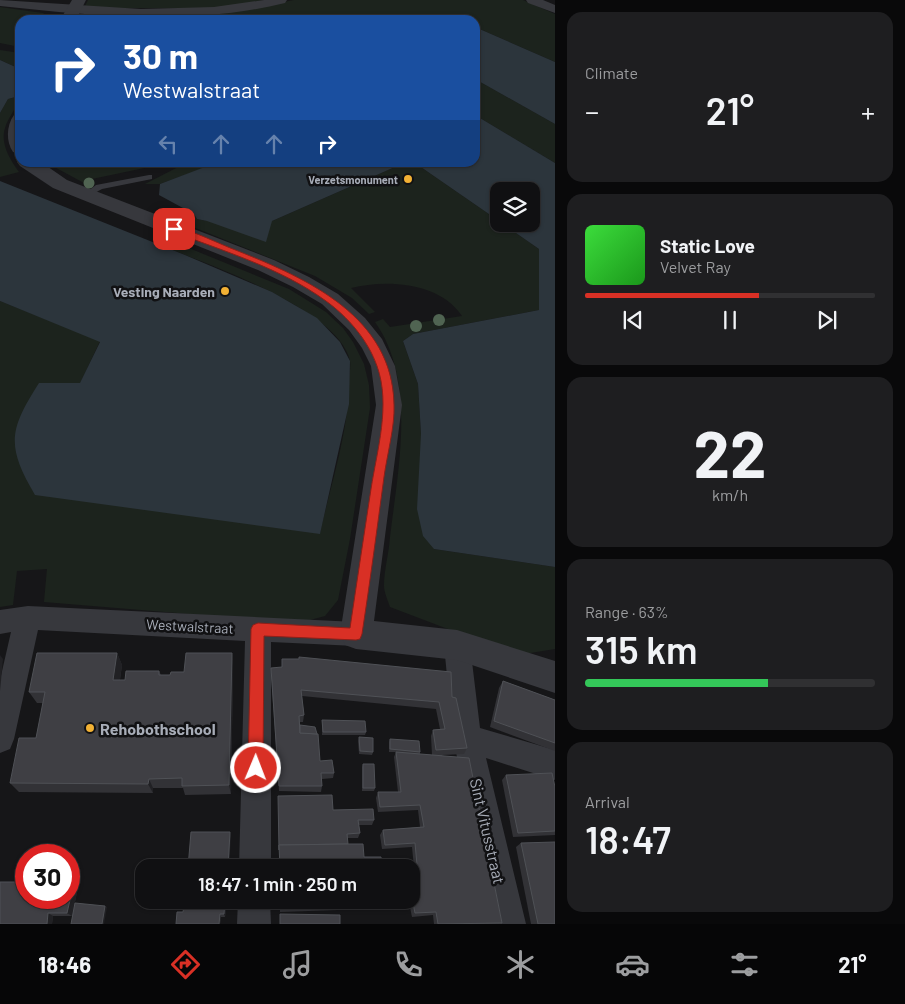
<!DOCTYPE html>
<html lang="en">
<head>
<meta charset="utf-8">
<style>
  body { margin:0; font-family:Barlow,sans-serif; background:#1e1e20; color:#f1f3f6; height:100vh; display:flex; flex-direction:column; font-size:19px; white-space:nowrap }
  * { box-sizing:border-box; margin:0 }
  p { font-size:16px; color:#9c9d9f }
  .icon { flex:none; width:28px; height:28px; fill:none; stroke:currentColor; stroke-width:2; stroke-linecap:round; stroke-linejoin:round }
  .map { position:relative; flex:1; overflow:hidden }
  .drawer { display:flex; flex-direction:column; gap:12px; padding:12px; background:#09090a; width:350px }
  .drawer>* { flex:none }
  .banner { position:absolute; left:15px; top:15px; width:465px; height:152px; border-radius:15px; box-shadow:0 1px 4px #0004,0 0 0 1px #303032; background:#1a4fa0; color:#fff; overflow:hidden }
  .fabs { position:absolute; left:490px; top:182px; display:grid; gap:10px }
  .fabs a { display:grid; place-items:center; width:50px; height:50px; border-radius:10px; background:#101012; box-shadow:0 1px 4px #0004,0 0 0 1px #303032; font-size:25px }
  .speed { position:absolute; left:15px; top:844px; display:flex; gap:10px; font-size:25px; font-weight:700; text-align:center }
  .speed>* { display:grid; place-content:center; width:65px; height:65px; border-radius:50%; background:#101012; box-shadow:0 1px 4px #0004,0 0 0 1px #303032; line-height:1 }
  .speed .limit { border:8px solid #d22; background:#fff; color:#111 }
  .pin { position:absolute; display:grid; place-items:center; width:42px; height:42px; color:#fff; margin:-21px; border-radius:10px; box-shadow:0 2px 8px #0006 }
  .me { position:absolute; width:55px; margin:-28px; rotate:1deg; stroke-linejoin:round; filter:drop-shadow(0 0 4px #0008) }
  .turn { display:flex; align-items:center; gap:18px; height:105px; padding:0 25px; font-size:22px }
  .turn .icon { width:65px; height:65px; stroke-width:2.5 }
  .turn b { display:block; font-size:35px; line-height:42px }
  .lanes { display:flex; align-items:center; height:48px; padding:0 25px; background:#0003; justify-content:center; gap:25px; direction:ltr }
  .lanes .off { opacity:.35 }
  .big { font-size:38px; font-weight:600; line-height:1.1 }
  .drawer .tile { flex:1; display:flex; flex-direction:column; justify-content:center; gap:8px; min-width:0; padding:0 18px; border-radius:15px; background:#1e1e20 }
  .drawer .dial { align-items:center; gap:0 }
  .dial b { font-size:65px; line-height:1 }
  .song { display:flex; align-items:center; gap:15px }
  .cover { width:60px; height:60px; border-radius:8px; background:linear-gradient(135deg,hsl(120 70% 55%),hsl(120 70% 35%)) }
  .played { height:5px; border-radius:2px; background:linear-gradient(90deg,#d93025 60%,#303032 60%) }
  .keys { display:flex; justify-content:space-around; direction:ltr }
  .heat { display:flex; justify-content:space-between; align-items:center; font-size:28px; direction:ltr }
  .charge { height:8px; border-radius:4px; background:linear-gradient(90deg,#34c759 63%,#303032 0) }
  .trip { position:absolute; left:135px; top:859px; width:285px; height:50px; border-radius:15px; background:#101012; box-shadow:0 1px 4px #0004,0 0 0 1px #303032; font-weight:600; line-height:50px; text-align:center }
  .dock { display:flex; height:80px; justify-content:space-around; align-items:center; background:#060607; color:#9c9d9f }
  .dock .icon { width:35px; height:35px }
  .dock .selected { color:#d93025 }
  .dock b { font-size:22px; color:#f1f3f6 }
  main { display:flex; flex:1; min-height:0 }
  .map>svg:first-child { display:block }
  .green { fill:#1c231d }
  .water { fill:#2c353c }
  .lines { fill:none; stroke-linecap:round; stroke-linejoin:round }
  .service { fill:#37383d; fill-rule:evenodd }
  .minor { fill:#37383d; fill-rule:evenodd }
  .tertiary { fill:#37383d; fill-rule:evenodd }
  .tree { fill:#506452 }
  .wall { fill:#323236 }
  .shaded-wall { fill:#212124 }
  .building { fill:#3f3f44; stroke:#4f5156 }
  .route { fill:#d93025; stroke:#8d1f18 }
  .poi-dot { fill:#f2b134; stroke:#111113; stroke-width:2 }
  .labels { text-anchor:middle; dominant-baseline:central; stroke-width:5; stroke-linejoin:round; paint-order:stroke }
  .far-poi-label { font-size:11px; font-weight:bold; fill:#a8adb8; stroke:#111113; text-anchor:end }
  .poi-label { font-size:14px; font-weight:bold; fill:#a8adb8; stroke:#111113; text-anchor:end }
  .street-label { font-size:14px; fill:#a8adb8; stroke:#111113 }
  .near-poi-label { font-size:16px; font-weight:bold; fill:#a8adb8; stroke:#111113; text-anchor:start }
  .near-street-label { font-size:16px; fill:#a8adb8; stroke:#111113 }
</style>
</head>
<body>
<main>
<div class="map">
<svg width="555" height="924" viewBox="0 0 555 924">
  <rect width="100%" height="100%" fill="#161618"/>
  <g class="green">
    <path d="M88,0H265L215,8H84Z"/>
    <path d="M294,0H523L555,14V62L475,27V20C435,20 408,10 367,20H81L84,15L217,14Z"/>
    <path d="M0,7L43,13L51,20H20V47L0,43Z"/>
    <path d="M0,50L20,53V69L0,60Z"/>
    <path d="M475,79L555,124V163L475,115Z"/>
    <path d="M19,96C17,109 8,117 5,128C0,143 10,160 19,172L0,177V113L8,99Z"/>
    <path d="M47,163H156L149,167L92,179L84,183Z"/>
    <path d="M186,163H218L160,184H145Z"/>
    <path d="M404,163H415L499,221V224H503L539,249V310L413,334L403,341L418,384L421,434L434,549L555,567V649L524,654L482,642L390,607C388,601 384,592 384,586C384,570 389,553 390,537C398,469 417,381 375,322L383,319L390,327L462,316C440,282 386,279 351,288L375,312L369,314L352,298L315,276L183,223L194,214L197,219L207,221H272Z"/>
    <path d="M162,237L289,289L310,302L326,312L343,328L353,342L364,364L369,385L370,408L350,539L338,600L325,616L299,623L44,602L47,569L17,571L13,605L0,607V301L100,341L80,384L39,383L320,533C331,484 349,431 349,380C349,375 351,367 350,361C340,309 202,262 157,244Z"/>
  </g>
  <g class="water">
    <path d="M409,14L452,20H367L391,15Z"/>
    <path d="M475,27L555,62V124L475,79Z"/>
    <path d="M0,60L20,69V94L19,96L8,99L0,113Z"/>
    <path d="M475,115L555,163V567L434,549L423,536L417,509L421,434L418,384L403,341L413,334L539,310V249L503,224H531V191H499V221L415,163L475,162Z"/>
    <path d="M218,162H404V163L272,221L266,242L207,221L197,219L194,214L159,195L160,184Z"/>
    <path d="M0,181L185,255L272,292L317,318L340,342L350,361L349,404L320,534L35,495C6,446 9,430 39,383H80L100,342L0,301Z"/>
  </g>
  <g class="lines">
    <path class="service" d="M149,175H152V179L102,189L87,197L83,195L96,185Z"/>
    <g class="minor">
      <path d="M0,0L141,9L214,7L264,0H287L285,3C192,26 94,16 0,6Z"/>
      <path d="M526,0H543L555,5V13L528,3Z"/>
      <path d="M28,606L356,622L365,625L369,634L365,643L356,646L271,642V868H239L245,641L38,630L14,739L10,749L0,753V680L11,632L0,634V610Z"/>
      <path d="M457,633L466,636L470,645L480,728L555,750V780L486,758L526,924H492L453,738L444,645L448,636Z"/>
      <path d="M238,900H270L271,924H237Z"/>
    </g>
    <g class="tertiary">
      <path d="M72,0H86L76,20H60Z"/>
      <path d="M20,114V154L13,152C6,142 6,126 14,115Z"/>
      <path d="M20,158V162H41L67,180L274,260L309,277L338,294L365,318L382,339L395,366L402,405L374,621L457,630L555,661V693L457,660L356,649L345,645L340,634L376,405L371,366L362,348L349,330L322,304L293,287L258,270L53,188L20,166L17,162Z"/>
    </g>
  </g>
  <g class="tree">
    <circle cx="89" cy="183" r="5.5"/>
    <circle cx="439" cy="320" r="6"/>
    <circle cx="416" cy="326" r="6"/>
  </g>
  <g class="wall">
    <path d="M117,653L122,665L120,680H125L159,671L161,675H170L184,672L232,653L233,666L231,794L185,795L183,788H153V793L19,792L10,783L36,738L43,703H37L29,692Z"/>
    <path d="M271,675L452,697L467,748L464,754L442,755L502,923L500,924H434L433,915L412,917L409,902L412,898H417L412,847L382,849L380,835L383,830L420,827L418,810L378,812L376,798L378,792H398L394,757L396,752H389V742L390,739L420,752V754L432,755L431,736L433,730L440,729L436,709L302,696L304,715L303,722H300V725L320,761L334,773L333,778L322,779V786L321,792L279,791Z"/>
    <path d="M503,681L555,700V751L490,727L499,688Z"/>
    <path d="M322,720L366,732L365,735H322Z"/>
    <path d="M359,737L373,752L372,755L359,754L358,741Z"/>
    <path d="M363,764L375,788L374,791H362V767Z"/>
    <path d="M506,775L555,787V835L513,837L502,780Z"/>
    <path d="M333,810L374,820L372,825H359L360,833L358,838H347L279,868Z"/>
    <path d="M521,843L555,924H531L516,847Z"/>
    <path d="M80,878L72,916H53L52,924H0L30,898H69Z"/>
    <path d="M227,900L225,917H221L220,924H176L183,912Z"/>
    <path d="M280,900L340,907L338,910L280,912Z"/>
  </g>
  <g class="shaded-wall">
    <path d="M117,653L122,665L118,692L113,680Z"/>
    <path d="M232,653L233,666L231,794L229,785Z"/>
    <path d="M0,655L3,659L0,691Z"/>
    <path d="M149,779L153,788V793L148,784Z"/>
    <path d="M230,832L231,836L229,868H228Z"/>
    <path d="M76,874L80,878L72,916L67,913Z"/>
    <path d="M26,885V898H30L29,902L24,898Z"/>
    <path d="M225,900H227L225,917L224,914Z"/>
    <path d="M105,906L107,907L104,924H102Z"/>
    <path d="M48,913L53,916L52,924H47Z"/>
    <path d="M220,914L221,917L220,924H219Z"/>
  </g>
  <g class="building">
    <path d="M37,653H117L113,680H125L126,671H159V675H170L171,672H184L186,653H232L229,785L182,786V778L149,779L148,784L10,783L19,738H36L45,692H29Z"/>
    <path d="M299,657L451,672L452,697L456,698L467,748L436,750L433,730L445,729L439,702L301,690L304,715L299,716L300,733L318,734L320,761L332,760L334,773H321L322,786H279L271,668L282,667V659H299Z"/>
    <path d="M503,681L555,700V743L494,721Z"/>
    <path d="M322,720L365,721L366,732H323Z"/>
    <path d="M300,725L315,727L317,734L300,733Z"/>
    <path d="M359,737L373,738V752L360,751Z"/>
    <path d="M390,739L419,741L420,752L390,749Z"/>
    <path d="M396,752L469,758L502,923L438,924L436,912L415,913L412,898L420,897L415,843L385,845L383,830L424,827L420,805L380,807L378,792H401Z"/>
    <path d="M363,764H374L375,788H363Z"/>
    <path d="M552,773L555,787V831L518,833L506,775Z"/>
    <path d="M332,795L333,810L373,809L374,820H358L360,833L347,834L348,844L279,845V850L278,796Z"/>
    <path d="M191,832H230L228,868H188Z"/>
    <path d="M555,842V924H538L521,843Z"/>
    <path d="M350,844H363L364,857H381L382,868H280L279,845Z"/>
    <path d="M69,873L76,874L67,913H48L47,924H0V882H26L24,898H69Z"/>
    <path d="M185,900H225L224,914H220L219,924H176L177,912H183Z"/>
    <path d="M280,900H339L340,907L280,909Z"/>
    <path d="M75,903L105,906L102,924H71Z"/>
    <path d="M280,914L340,915V924H280Z"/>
  </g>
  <path class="route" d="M174,226C196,232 217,243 238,251C308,279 393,317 394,405C395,426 387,455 384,477C377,529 370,582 362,634L360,639L356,640L264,636L263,768L261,774L256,776L251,774L248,768L251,629L253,625L258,623L350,628C357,581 364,535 371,489C377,450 391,405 377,366C368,340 348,317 326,301C281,268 223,251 171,231V227Z"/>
  <g class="poi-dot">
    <circle cx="408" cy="179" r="5"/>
    <circle cx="225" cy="291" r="5"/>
    <circle cx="90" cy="728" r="5"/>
  </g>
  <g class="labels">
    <g class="far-poi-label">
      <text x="398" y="179">Verzetsmonument</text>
    </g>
    <g class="poi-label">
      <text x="215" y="291">Vesting Naarden</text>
    </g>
    <g class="street-label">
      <text transform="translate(190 626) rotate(3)">Westwalstraat</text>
    </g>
    <g class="near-poi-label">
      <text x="100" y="728">Rehobothschool</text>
    </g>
    <g class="near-street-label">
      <text transform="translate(488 831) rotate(77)">Sint Vitusstraat</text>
    </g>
  </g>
</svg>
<div class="fabs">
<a><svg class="icon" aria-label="layers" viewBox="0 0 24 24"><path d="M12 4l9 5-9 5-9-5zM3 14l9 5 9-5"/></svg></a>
</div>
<div class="speed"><div class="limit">30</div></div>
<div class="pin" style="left:174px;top:229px;background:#d93025"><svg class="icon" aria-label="arrive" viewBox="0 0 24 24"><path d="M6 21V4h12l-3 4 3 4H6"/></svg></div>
<svg class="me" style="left:256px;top:768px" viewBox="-20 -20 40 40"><circle r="17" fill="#d93025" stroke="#fff" stroke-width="3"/><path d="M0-11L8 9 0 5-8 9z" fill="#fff"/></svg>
<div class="trip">18:47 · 1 min · 250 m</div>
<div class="banner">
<div class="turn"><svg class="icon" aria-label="right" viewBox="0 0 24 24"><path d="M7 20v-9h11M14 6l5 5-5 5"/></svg><div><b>30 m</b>Westwalstraat</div></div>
<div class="lanes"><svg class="icon off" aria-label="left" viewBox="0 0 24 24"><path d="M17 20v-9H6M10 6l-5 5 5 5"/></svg><svg class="icon off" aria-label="ahead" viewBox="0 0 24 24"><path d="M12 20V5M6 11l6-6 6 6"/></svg><svg class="icon off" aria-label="ahead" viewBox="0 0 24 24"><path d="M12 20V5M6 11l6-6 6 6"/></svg><svg class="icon" aria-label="right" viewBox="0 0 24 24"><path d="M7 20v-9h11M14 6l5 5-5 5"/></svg></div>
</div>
</div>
<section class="drawer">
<div class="tile"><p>Climate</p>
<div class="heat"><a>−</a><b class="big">21°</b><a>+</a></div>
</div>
<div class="tile">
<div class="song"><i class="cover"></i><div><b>Static Love</b><p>Velvet Ray</p></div></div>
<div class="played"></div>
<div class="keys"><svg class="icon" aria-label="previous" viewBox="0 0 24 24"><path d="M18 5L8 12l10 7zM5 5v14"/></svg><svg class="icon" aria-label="pause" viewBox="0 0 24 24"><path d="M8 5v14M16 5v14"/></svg><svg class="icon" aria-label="next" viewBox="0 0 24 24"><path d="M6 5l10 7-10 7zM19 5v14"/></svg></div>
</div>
<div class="tile dial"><b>22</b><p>km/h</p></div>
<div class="tile"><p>Range · 63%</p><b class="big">315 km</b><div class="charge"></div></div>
<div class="tile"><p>Arrival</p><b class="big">18:47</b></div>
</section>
</main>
<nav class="dock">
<b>18:46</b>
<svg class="icon selected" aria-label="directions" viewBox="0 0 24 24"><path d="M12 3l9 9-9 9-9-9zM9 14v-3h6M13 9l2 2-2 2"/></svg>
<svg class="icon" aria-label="music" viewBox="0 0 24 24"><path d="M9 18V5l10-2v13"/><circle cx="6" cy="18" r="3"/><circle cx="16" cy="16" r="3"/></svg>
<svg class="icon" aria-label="phone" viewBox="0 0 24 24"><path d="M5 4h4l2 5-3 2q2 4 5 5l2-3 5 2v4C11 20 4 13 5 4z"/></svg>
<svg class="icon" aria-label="climate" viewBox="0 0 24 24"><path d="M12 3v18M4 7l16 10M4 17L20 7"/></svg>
<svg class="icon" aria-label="car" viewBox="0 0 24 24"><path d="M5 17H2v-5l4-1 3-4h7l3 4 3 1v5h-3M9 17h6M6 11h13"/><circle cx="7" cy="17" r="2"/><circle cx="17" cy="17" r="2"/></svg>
<svg class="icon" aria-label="filters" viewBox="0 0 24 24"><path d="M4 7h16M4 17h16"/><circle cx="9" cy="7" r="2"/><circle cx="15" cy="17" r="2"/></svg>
<b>21°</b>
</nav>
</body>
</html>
